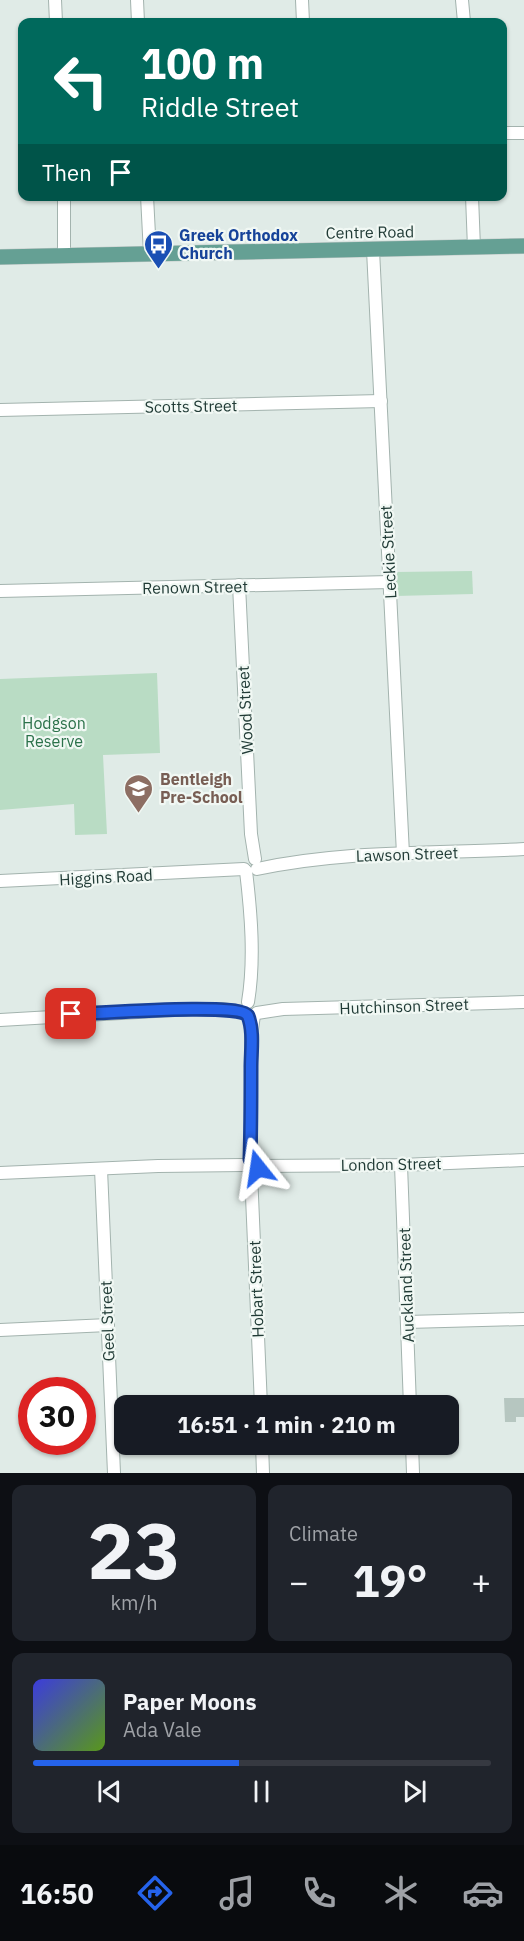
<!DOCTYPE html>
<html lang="en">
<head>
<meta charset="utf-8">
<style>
  body { margin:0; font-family:"IBM Plex Sans",sans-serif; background:#20242c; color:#f1f3f6; height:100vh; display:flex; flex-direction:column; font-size:22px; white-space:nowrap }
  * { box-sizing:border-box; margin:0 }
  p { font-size:20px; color:#9ea1a6 }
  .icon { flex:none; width:33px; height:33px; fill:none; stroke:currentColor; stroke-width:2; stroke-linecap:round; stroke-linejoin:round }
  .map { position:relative; height:1473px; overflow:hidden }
  .details { display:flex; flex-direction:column; gap:12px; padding:12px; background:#0d0f14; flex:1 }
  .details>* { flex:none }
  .banner { position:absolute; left:18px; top:18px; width:489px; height:183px; border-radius:12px; box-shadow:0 2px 4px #0004; background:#00695c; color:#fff; overflow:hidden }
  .speed { position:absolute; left:18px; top:1377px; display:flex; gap:12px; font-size:30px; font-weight:700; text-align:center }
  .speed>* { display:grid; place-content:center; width:78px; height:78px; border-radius:50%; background:#171b24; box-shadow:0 2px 4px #0004; line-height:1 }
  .speed .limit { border:9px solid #d22; background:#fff; color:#111 }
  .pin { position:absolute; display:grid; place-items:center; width:51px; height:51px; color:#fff; margin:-26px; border-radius:12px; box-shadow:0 3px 9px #0006 }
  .me { position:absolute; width:66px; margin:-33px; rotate:345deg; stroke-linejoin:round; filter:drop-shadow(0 0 4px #0008) }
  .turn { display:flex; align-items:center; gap:21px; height:126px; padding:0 24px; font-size:27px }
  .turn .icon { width:78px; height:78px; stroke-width:2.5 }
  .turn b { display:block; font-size:42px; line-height:51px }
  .then { display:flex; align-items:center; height:57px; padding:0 24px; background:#0003; gap:12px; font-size:22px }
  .big { font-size:45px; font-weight:800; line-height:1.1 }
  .details .card { flex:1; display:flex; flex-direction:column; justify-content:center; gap:9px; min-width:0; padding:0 21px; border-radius:12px; background:#20242c }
  .details .dial { align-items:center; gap:0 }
  .dial b { font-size:78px; line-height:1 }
  .song { display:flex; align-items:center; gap:18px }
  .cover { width:72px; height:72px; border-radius:9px; background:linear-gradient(135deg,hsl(240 70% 55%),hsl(90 70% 35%)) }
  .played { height:6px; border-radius:3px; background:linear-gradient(90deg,#2563eb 45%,#363941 45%) }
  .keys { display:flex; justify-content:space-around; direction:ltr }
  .heat { display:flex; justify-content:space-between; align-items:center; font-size:33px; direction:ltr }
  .details .tiles { flex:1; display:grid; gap:12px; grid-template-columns:1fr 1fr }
  .card:last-child { grid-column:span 2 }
  .trip { position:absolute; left:114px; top:1395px; width:345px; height:60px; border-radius:12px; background:#171b24; box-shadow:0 2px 4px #0004; font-weight:800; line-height:60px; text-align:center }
  .dock { display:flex; height:96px; justify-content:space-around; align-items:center; background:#090b0e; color:#9ea1a6 }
  .dock .icon { width:42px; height:42px }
  .dock .on { color:#2563eb }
  .dock b { font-size:27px; color:#f1f3f6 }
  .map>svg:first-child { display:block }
  .green { fill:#b9dcc4 }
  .building { fill:#b6c6c0 }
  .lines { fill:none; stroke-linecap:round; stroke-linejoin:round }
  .minor-casing { stroke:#a3b3ae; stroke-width:14 }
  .major-casing { stroke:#c1c8c7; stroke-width:16 }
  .minor { stroke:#fff; stroke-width:12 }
  .major { stroke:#65a094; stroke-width:15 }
  .route-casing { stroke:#184099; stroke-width:15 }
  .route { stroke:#2563eb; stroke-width:10 }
  .labels { text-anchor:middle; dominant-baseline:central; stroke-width:4.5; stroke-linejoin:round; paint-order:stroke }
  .street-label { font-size:16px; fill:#213b36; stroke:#f1f8f4 }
  .transit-label { font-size:16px; font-weight:bold; fill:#164399; stroke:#f1f8f4; text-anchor:start }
  .park-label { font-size:16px; fill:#2c724b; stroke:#f1f8f4 }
  .education-label { font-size:16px; font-weight:bold; fill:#785e54; stroke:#f1f8f4; text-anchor:start }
</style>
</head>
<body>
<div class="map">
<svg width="524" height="1473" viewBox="0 0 524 1473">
  <rect width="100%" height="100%" fill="#e0ebe7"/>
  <g class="green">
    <path d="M472,571L473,594L396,596V572Z"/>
    <path d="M157,673L160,753L103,755L107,834L75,835L74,804L0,810V679Z"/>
  </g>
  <path class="building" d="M504,1398H524V1417H516V1422H505Z"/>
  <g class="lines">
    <defs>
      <g id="minor">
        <path d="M55,0L56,22"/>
        <path d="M137,0L138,22"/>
        <path d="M302,0L303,22"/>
        <path d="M462,0L464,22"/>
        <path d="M502,133H524"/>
        <path d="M64,196V255"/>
        <path d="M147,196L150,254"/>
        <path d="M472,196L474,248"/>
        <path d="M373,250L403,854"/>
        <path d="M0,410L381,401"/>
        <path d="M239,585L251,834L255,859"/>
        <path d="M0,591L390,582"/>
        <path d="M257,869C344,850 435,854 524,849"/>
        <path d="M246,871C251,913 255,960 248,1002"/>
        <path d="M0,881L244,869"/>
        <path d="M257,1013L283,1009L524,1002"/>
        <path d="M0,1020L190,1009H221L244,1012"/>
        <path d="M251,1159V1037L254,1015"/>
        <path d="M401,1165L410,1406"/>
        <path d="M258,1166L401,1165L524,1160"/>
        <path d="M101,1169L114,1473"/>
        <path d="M0,1173L158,1166L244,1165"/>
        <path d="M251,1173L261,1406"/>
        <path d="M407,1322L524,1319"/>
        <path d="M0,1330L108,1325"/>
        <path d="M262,1444L263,1473"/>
        <path d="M412,1444L413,1473"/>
      </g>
      <path id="major" d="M0,257L524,246"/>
    </defs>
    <use href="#minor" class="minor-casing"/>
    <use href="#major" class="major-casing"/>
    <use href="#minor" class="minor"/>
    <use href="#major" class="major"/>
  </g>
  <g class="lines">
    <defs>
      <path id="route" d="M71,1014C93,1014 242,1002 248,1016C254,1031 251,1051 251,1067C251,1097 251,1128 250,1159L256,1161L258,1168"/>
    </defs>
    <use href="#route" class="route-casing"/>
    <use href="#route" class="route"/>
  </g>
  <defs>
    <symbol id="bus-pin" viewBox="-11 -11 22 30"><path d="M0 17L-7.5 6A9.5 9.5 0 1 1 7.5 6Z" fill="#1a4fb4" stroke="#f1f8f4"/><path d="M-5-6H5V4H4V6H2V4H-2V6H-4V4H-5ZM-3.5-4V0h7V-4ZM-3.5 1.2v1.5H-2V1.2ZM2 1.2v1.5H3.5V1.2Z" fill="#fff"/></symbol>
    <symbol id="school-pin" viewBox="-11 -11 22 30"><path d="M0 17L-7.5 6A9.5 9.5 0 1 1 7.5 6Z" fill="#8d6e63" stroke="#f1f8f4"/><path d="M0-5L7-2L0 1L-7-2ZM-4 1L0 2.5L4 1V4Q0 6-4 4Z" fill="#fff"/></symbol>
  </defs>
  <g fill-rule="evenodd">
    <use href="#bus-pin" x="142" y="228" width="33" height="45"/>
    <use href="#school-pin" x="122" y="772" width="33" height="45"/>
  </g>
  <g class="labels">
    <g class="street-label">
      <text transform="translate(370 232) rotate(-1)">Centre Road</text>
      <text transform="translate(191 406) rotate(-1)">Scotts Street</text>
      <text transform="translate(388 552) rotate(-93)">Leckie Street</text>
      <text transform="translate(195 587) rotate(-1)">Renown Street</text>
      <text transform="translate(245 710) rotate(-93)">Wood Street</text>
      <text transform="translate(407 854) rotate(-2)">Lawson Street</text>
      <text transform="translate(106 877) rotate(-3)">Higgins Road</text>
      <text transform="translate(404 1006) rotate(-2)">Hutchinson Street</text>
      <text transform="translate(391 1164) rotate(-1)">London Street</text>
      <text transform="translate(406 1285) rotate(-92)">Auckland Street</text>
      <text transform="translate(256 1289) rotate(-92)">Hobart Street</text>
      <text transform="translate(107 1321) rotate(-92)">Geel Street</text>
    </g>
    <g class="transit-label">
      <text x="179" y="235">Greek Orthodox<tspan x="179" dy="18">Church</tspan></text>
    </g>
    <g class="park-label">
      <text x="54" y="723">Hodgson<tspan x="54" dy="18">Reserve</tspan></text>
    </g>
    <g class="education-label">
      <text x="160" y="779">Bentleigh<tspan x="160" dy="18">Pre-School</tspan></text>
    </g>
  </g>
</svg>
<div class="speed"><div class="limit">30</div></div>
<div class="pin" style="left:71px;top:1014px;background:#d93025"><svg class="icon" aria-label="arrive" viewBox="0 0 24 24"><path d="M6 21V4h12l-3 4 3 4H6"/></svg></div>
<svg class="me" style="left:258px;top:1168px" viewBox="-20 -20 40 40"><path d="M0-17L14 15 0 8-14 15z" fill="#2563eb" stroke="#fff" stroke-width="4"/></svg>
<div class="trip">16:51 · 1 min · 210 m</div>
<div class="banner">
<div class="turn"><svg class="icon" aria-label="left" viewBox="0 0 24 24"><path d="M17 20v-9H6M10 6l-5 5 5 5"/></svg><div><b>100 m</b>Riddle Street</div></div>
<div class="then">Then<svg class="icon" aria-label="arrive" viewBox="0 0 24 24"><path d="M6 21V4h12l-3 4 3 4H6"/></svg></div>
</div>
</div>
<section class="details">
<div class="tiles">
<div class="card dial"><b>23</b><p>km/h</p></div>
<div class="card"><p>Climate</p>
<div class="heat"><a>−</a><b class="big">19°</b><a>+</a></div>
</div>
<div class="card">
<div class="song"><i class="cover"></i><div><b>Paper Moons</b><p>Ada Vale</p></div></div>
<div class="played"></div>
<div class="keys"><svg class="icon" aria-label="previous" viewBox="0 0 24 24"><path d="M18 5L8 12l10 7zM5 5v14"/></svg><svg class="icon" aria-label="pause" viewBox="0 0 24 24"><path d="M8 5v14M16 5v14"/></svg><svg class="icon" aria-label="next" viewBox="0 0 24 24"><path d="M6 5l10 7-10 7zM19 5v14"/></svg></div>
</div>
</div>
</section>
<nav class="dock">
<b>16:50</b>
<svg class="icon on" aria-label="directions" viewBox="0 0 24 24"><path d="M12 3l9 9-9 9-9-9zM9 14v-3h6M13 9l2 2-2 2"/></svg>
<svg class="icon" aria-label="music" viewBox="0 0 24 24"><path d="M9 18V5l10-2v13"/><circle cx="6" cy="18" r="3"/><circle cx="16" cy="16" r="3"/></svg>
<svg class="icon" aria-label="phone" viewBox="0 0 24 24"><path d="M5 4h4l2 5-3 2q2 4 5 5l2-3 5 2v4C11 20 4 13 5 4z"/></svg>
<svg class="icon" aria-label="climate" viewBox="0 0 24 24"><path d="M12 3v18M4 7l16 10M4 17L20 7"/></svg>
<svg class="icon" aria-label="car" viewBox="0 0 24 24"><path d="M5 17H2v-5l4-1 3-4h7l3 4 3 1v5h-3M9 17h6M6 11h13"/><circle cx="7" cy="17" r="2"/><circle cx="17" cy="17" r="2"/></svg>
</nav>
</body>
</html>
